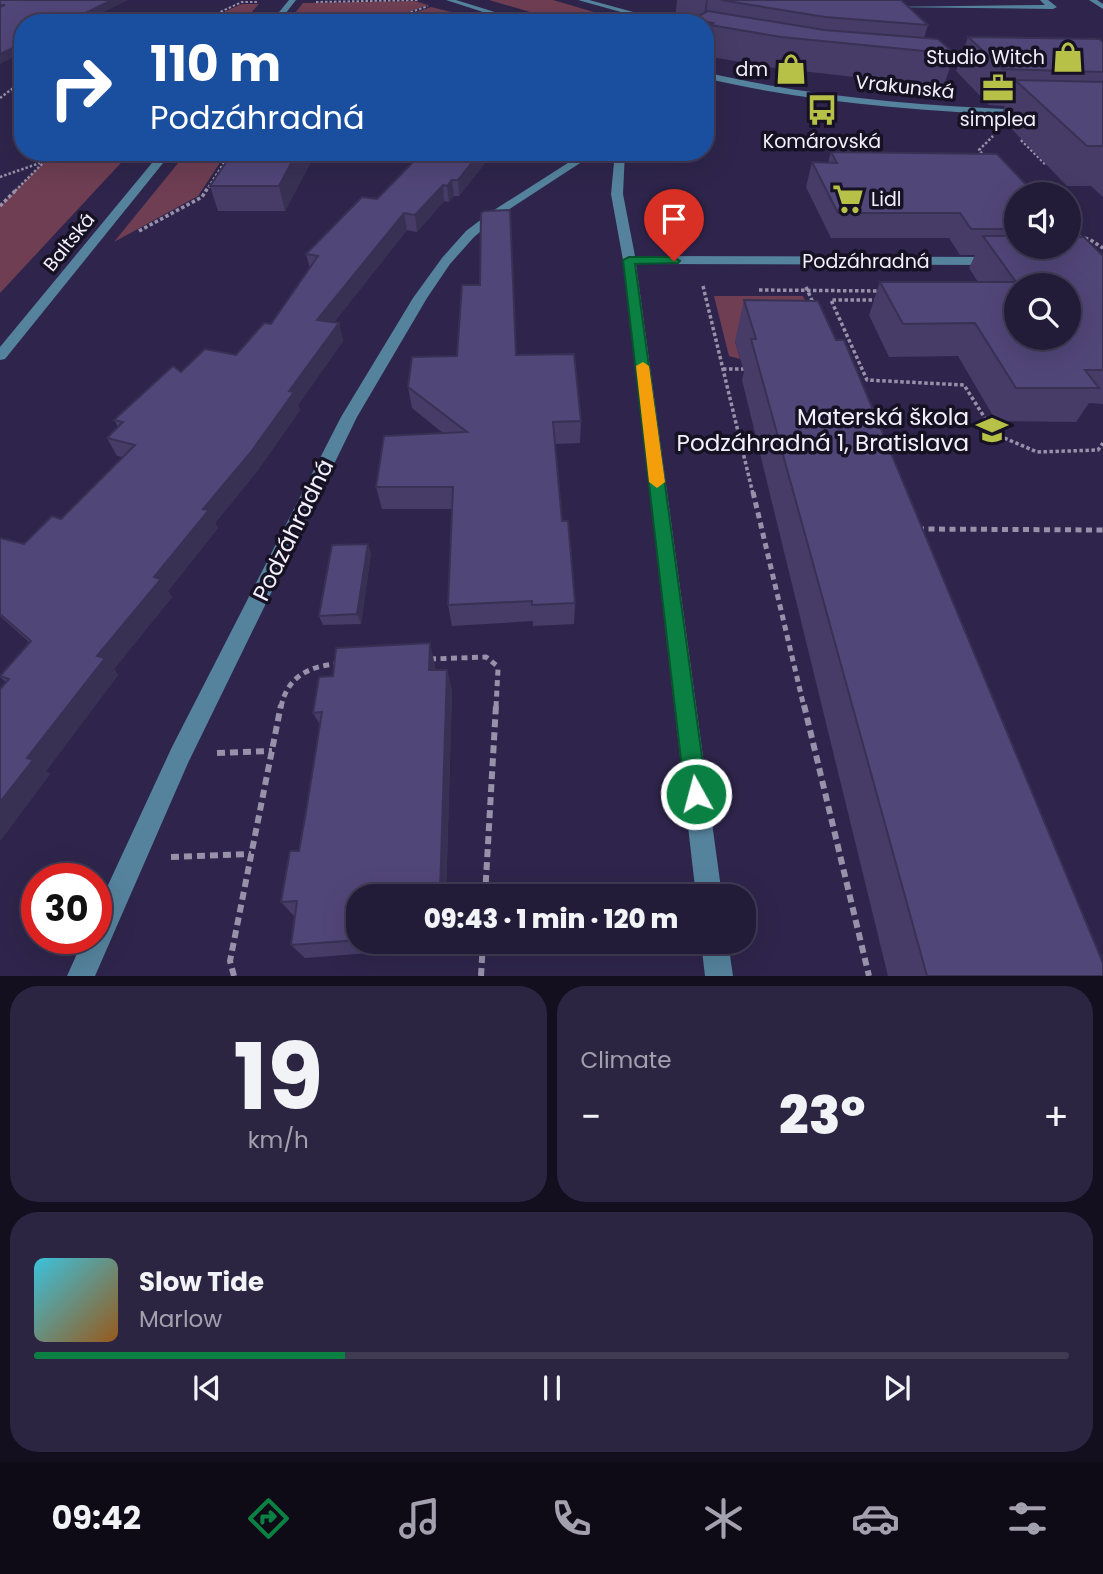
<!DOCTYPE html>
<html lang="en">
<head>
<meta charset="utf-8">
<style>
  body { margin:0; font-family:Poppins,sans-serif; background:#2b2541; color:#f1f3f6; height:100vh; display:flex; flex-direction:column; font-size:26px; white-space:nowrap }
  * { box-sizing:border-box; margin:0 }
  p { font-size:23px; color:#a3a1ae }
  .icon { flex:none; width:38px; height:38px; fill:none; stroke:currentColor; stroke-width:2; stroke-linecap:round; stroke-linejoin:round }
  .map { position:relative; height:976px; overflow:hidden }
  .panel { display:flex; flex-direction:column; gap:10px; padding:10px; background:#130f1f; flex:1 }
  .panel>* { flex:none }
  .banner { position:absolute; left:14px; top:14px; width:700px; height:147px; border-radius:28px; box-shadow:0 7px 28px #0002,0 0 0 2px #403a53; background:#1a4fa0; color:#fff; overflow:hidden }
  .buttons { position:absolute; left:1004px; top:182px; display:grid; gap:14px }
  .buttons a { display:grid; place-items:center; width:77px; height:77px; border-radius:50%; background:#231c39; box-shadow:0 7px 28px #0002,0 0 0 2px #403a53; font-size:35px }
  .speed { position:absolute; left:21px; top:863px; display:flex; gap:14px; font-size:35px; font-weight:700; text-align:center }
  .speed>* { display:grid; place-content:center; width:91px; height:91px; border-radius:50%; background:#231c39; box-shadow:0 7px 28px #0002,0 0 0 2px #403a53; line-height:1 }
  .speed .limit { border:10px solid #d22; background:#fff; color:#111 }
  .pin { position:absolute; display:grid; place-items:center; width:60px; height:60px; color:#fff; margin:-72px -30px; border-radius:50% 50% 50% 0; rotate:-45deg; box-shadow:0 0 7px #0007 }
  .pin .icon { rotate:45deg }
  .me { position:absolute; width:77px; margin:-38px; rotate:353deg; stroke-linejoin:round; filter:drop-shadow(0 0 5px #0008) }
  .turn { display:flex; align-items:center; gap:24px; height:147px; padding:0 21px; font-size:32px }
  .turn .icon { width:91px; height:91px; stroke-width:2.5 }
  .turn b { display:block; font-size:49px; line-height:60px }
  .big { font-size:52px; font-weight:800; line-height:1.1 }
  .panel .widget { flex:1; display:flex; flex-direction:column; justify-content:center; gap:10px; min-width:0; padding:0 24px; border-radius:28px; background:#2b2541 }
  .panel .dial { align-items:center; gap:0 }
  .dial b { font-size:91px; line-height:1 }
  .song { display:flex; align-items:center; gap:21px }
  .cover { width:84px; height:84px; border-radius:10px; background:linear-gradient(135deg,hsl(190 70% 55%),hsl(30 70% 35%)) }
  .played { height:7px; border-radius:4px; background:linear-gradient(90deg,#0b8043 30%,#403a53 30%) }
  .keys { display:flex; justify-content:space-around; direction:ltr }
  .heat { display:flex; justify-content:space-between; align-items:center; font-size:38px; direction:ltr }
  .panel .tiles { flex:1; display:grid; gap:10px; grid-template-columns:1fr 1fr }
  .widget:last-child { grid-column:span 2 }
  .trip { position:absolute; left:346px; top:884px; width:410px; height:70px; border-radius:28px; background:#231c39; box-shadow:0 7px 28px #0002,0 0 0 2px #403a53; font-weight:800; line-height:70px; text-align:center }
  .tab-bar { display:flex; height:112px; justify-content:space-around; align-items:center; background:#0e0b17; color:#a3a1ae }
  .tab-bar .icon { width:49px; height:49px }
  .tab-bar .current { color:#0b8043 }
  .tab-bar b { font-size:32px; color:#f1f3f6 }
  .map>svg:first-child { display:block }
  .green { fill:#6f3e53 }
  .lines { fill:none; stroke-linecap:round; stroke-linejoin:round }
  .path-far4 { stroke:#9791a9; stroke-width:2; stroke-dasharray:2.5 2; stroke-linecap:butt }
  .path-far3 { stroke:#9791a9; stroke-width:2.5; stroke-dasharray:2.5 2; stroke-linecap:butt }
  .path-far2 { stroke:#9791a9; stroke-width:3.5; stroke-dasharray:3.5 2.5; stroke-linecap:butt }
  .path-far1 { stroke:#9791a9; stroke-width:5; stroke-dasharray:6 4.5; stroke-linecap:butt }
  .path { stroke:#9791a9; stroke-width:6; stroke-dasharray:8 5; stroke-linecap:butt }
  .minor { fill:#55839d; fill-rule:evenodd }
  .wall { fill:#463c67 }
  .shaded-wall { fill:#393154 }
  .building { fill:#514678; stroke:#393154; stroke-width:2; fill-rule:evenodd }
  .route { fill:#0b8043; stroke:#07532c; stroke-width:2 }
  .slow { fill:#f59e0b }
  .labels { text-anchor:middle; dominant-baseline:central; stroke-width:7; stroke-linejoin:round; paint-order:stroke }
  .far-poi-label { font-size:19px; fill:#f2f0fb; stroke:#161224; text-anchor:end }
  .far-street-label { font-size:19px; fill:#f2f0fb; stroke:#161224 }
  .poi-label { font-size:23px; fill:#f2f0fb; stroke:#161224; text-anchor:end }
  .street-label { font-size:23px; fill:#f2f0fb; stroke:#161224 }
</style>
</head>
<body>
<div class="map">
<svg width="1103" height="976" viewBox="0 0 1103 976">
  <rect width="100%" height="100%" fill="#2f254c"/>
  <g class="green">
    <path d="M489,0H553L631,23H567Z"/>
    <path d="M415,1L428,5L377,23H287L303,3Z"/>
    <path d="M242,4H259L242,23H199Z"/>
    <path d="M431,7L495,23H386Z"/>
    <path d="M54,152H131L0,293V206Z"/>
    <path d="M187,152H227L198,196L114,242Z"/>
    <path d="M714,296H803L828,357L735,341L740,359L729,356Z"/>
  </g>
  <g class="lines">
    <g class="path-far4">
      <path d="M316,2L418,0"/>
      <path d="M196,23L242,2H258"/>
      <path d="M381,23L428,6"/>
      <path d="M18,85L23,81"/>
    </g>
    <g class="path-far3">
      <path d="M0,98L20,83"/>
      <path d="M1021,140L1045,164"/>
      <path d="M985,157L979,150L993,136"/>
      <path d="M0,177L40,163"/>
      <path d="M15,191L54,152"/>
      <path d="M206,191L231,152"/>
    </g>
    <g class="path-far2">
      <path d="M0,206L17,189"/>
      <path d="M139,231L202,197L207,189"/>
      <path d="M1073,236L1089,239L1103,248"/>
      <path d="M703,286L753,494"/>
      <path d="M806,287L814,305"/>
      <path d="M759,290L883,291"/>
      <path d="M878,300H831L867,380L964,385L995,434L1037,452L1098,450L1103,443"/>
      <path d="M723,369H748"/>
    </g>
    <g class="path-far1">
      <path d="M753,492L804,707"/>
      <path d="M918,529L1103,530"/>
      <path d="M430,659L486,657L496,665"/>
      <path d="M281,707C287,677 309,666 337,664"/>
      <path d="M496,707L498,669"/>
    </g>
    <g class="path">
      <path d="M804,705L869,976"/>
      <path d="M217,753L272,751"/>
      <path d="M171,857L251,854"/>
      <path d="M485,896L496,705"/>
      <path d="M234,976L230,961L281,705"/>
      <path d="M481,976L483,942"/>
    </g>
    <g class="minor">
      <path d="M289,0H296L278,23H270Z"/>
      <path d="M446,0H456L530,23H517Z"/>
      <path d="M578,0H589L674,23H660Z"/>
      <path d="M1040,0H1048L1057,7L1053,9L883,7L1045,5Z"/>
      <path d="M1089,0H1097L1103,4V9Z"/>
      <path d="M705,72C810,97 916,105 1024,110L1029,113L1024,116C916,110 810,103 705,78Z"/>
      <path d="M161,152H172L5,359L0,360V347Z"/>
      <path d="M585,152H597L499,216L474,237L450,264L427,298L357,417L188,763L95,976H67L84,938H96V911L172,747L341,417L413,298L442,258L466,231L491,212Z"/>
      <path d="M615,152H625L623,194L635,256L993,257L999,261L993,265L636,264L722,896H696L623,260L611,194Z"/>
      <path d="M701,942H728L733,976H705Z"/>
    </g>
  </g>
  <g class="wall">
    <path d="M677,0H901L928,25L924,38L955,54L943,87L775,68L706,56L705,23H690L675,19Z"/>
    <path d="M968,37L1103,42V197L1091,186H1067L1000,117L1005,106L989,105L956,71Z"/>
    <path d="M831,152L1017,194V247L1103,256V404L1089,403L1076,422L996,421L958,356L889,357L869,315L880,282H978L969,268L975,255H960L949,238H831L806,187L812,162L828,163Z"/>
    <path d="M312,160L285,211H218L210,186Z"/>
    <path d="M485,163L459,196H454L449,202L444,201L417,232L407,230L334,322L339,323L343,341L298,405L300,410L258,470L215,523L218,528L168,591L172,597L114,669L118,675L46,771L50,774L0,841L6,682L0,677L29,642L0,616V538L24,544L61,519L123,457L117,456L107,438L118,427L114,420L181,372L236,355L271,324L310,268L306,254L377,199Z"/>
    <path d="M744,300L1103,976H888L742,380L744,372L735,341Z"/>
    <path d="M516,355L581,421L580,443L555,444L562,521L575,603L574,624L533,626V621L452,626L448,605L452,509H382L376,487L443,433L412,408L408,387Z"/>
    <path d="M371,553L361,624L323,625L319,616Z"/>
    <path d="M435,665V670H447L452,691L446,896H359V942H421V949L305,958L291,945L295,917L281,902L299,851L306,812L320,725L313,713Z"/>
  </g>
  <g class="shaded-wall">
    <path d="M112,0H128L82,23H65Z"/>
    <path d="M706,0H708L705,20L703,22Z"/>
    <path d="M23,43V52L0,64V54Z"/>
    <path d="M297,152H310L312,160L285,211L279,186Z"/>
    <path d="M480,152H485V163L459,196L458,180Z"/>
    <path d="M452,180L454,196L449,202L447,186Z"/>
    <path d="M443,185L444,201L417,232L415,215Z"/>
    <path d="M404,213L407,230L322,338L317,320Z"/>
    <path d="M339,323L343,341L298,405L300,410L258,470L215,523L218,528L168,591L172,597L114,669L118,675L46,771L50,774L0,841V802L27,758L97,656Z"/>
    <path d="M368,544L371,553L361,624L357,614Z"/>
    <path d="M430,643L435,665L434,692L429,670Z"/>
    <path d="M447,670L452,691L446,896H441L440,892Z"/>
    <path d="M416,942H421V949Z"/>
  </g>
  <g class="building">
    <path d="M0,0H112L65,23H23V43L0,54V7L5,5H0Z"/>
    <path d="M721,0H901L928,25L825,17Z"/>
    <path d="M708,11L824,30L938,39L955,54L781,37L710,25L713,23L692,19Z"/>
    <path d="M968,37L1099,39L1103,42V72L1003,69Z"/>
    <path d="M1015,80L1103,82V146H1087Z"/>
    <path d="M233,152H297L279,186H210Z"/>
    <path d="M423,152H480L458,180H452L447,186L443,185L415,215L404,213L317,320L339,323L289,391L294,392L251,452L203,509L209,510L154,577L161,579L97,656L105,658L27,758L33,760L0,802V689L9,679L0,676L31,641L0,614V538L24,544L52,516L61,519L135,445L107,438L123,422L114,420L173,366L181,372L205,349L236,355L264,323L271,324L318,256L306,254L362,197L377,199Z"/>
    <path d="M831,152L997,154L1035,194H1017V229H971L960,213H838L812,162L837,163Z"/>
    <path d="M510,210L516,355L574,354L581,421L553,422L562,521H568L575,603L532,605V601L448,605L453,487H376L384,436L467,432L408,387L412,357L457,356L462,285H480L481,213L484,211Z"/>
    <path d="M983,236H1017V247H1069V237H1084L1103,256V370H1085L1099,388H1016L975,323L903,324L880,282H1016ZM1017,285H1069V338H1017Z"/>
    <path d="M744,300L818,301L836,340H844L1103,963V976H927L751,339H756Z"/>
    <path d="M368,544L357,614L319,616L332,545Z"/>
    <path d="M430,643L429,670H447L440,892L416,893V896H359V940L291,945L297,901L281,902L290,851H299L306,812L322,712L313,713L319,677L333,676L336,648Z"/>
  </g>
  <path class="route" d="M674,257L680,261L678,263L635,264L707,794L704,802L696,805L688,802L685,794L623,260L629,257Z"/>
  <path class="slow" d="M643,362L649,366L665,482L657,488L649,482L636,366Z"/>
  <defs>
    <symbol id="shop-bare" viewBox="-9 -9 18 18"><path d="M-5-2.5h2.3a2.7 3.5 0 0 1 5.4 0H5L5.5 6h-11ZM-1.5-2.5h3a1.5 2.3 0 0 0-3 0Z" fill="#b8c147" stroke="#161224" stroke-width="2.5" paint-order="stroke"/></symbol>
    <symbol id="office-bare" viewBox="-9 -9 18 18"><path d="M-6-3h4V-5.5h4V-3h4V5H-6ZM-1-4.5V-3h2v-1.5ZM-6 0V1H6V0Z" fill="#b8c147" stroke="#161224" stroke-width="2.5" paint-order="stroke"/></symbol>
    <symbol id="bus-bare" viewBox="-9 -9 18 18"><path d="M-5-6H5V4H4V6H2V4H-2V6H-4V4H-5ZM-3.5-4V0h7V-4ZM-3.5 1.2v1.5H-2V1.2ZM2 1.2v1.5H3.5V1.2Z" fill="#b8c147" stroke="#161224" stroke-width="2.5" paint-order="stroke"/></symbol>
    <symbol id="supermarket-bare" viewBox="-9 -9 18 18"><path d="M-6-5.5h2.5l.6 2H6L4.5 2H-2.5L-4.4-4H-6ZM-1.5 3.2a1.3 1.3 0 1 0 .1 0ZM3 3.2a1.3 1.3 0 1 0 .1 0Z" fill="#b8c147" stroke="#161224" stroke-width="2.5" paint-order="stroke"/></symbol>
    <symbol id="school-bare" viewBox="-9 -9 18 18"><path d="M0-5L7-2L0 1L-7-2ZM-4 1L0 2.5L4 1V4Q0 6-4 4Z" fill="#b8c147" stroke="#161224" stroke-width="2.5" paint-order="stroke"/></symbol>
  </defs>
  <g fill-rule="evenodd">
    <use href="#shop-bare" x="1046" y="35" width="44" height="44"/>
    <use href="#shop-bare" x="769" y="47" width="44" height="44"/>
    <use href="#office-bare" x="976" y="66" width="44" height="44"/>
    <use href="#bus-bare" x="800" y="88" width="44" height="44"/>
    <use href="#supermarket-bare" x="826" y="177" width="44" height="44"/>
    <use href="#school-bare" x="970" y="408" width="44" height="44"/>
  </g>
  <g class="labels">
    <g class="far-poi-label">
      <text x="1045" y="57">Studio Witch</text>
      <text x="768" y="69">dm</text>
      <text x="998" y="119" text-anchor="middle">simplea</text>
      <text x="822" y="141" text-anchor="middle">Komárovská</text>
      <text x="871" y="199" text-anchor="start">Lidl</text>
    </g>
    <g class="far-street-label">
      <text transform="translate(905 87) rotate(6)">Vrakunská</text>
      <text transform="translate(69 242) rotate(-51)">Baltská</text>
      <text x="866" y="261">Podzáhradná</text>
    </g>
    <g class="poi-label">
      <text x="969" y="417">Materská škola<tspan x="969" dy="26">Podzáhradná 1, Bratislava</tspan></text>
    </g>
    <g class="street-label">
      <text transform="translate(293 530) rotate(-64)">Podzáhradná</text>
    </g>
  </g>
</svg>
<div class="buttons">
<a><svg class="icon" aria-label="sound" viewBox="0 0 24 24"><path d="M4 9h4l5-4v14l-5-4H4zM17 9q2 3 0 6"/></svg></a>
<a><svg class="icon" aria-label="search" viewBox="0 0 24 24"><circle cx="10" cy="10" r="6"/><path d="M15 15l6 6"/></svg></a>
</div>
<div class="speed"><div class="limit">30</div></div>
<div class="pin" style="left:674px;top:261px;background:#d93025"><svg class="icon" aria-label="arrive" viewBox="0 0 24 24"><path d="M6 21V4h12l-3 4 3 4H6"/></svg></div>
<svg class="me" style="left:696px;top:794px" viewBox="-20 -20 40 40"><circle r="17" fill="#0b8043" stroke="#fff" stroke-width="3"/><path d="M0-11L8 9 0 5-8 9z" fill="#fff"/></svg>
<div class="trip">09:43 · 1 min · 120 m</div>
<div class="banner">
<div class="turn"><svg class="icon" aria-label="right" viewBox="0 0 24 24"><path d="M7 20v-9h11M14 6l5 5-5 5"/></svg><div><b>110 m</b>Podzáhradná</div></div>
</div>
</div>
<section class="panel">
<div class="tiles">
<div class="widget dial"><b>19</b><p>km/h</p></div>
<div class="widget"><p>Climate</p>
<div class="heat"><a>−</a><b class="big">23°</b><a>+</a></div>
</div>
<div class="widget">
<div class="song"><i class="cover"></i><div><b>Slow Tide</b><p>Marlow</p></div></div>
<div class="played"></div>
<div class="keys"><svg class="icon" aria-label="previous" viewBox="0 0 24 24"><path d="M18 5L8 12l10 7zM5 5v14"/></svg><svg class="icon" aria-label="pause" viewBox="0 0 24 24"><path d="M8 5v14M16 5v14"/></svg><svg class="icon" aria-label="next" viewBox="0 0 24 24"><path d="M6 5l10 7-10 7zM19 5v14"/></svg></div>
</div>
</div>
</section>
<nav class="tab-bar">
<b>09:42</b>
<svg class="icon current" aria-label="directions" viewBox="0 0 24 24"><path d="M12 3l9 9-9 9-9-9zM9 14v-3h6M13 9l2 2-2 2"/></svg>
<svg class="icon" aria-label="music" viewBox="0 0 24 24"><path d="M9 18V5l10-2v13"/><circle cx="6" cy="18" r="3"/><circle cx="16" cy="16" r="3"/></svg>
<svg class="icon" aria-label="phone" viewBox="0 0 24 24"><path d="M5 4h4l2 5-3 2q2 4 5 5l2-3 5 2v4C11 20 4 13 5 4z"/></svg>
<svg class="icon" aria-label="climate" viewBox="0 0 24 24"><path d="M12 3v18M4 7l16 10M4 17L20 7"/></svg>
<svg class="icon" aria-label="car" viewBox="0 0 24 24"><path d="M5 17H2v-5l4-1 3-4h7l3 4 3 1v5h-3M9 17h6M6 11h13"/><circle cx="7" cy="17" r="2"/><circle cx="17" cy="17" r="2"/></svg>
<svg class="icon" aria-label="filters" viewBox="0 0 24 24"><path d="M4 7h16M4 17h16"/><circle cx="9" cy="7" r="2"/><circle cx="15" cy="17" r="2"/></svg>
</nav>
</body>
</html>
